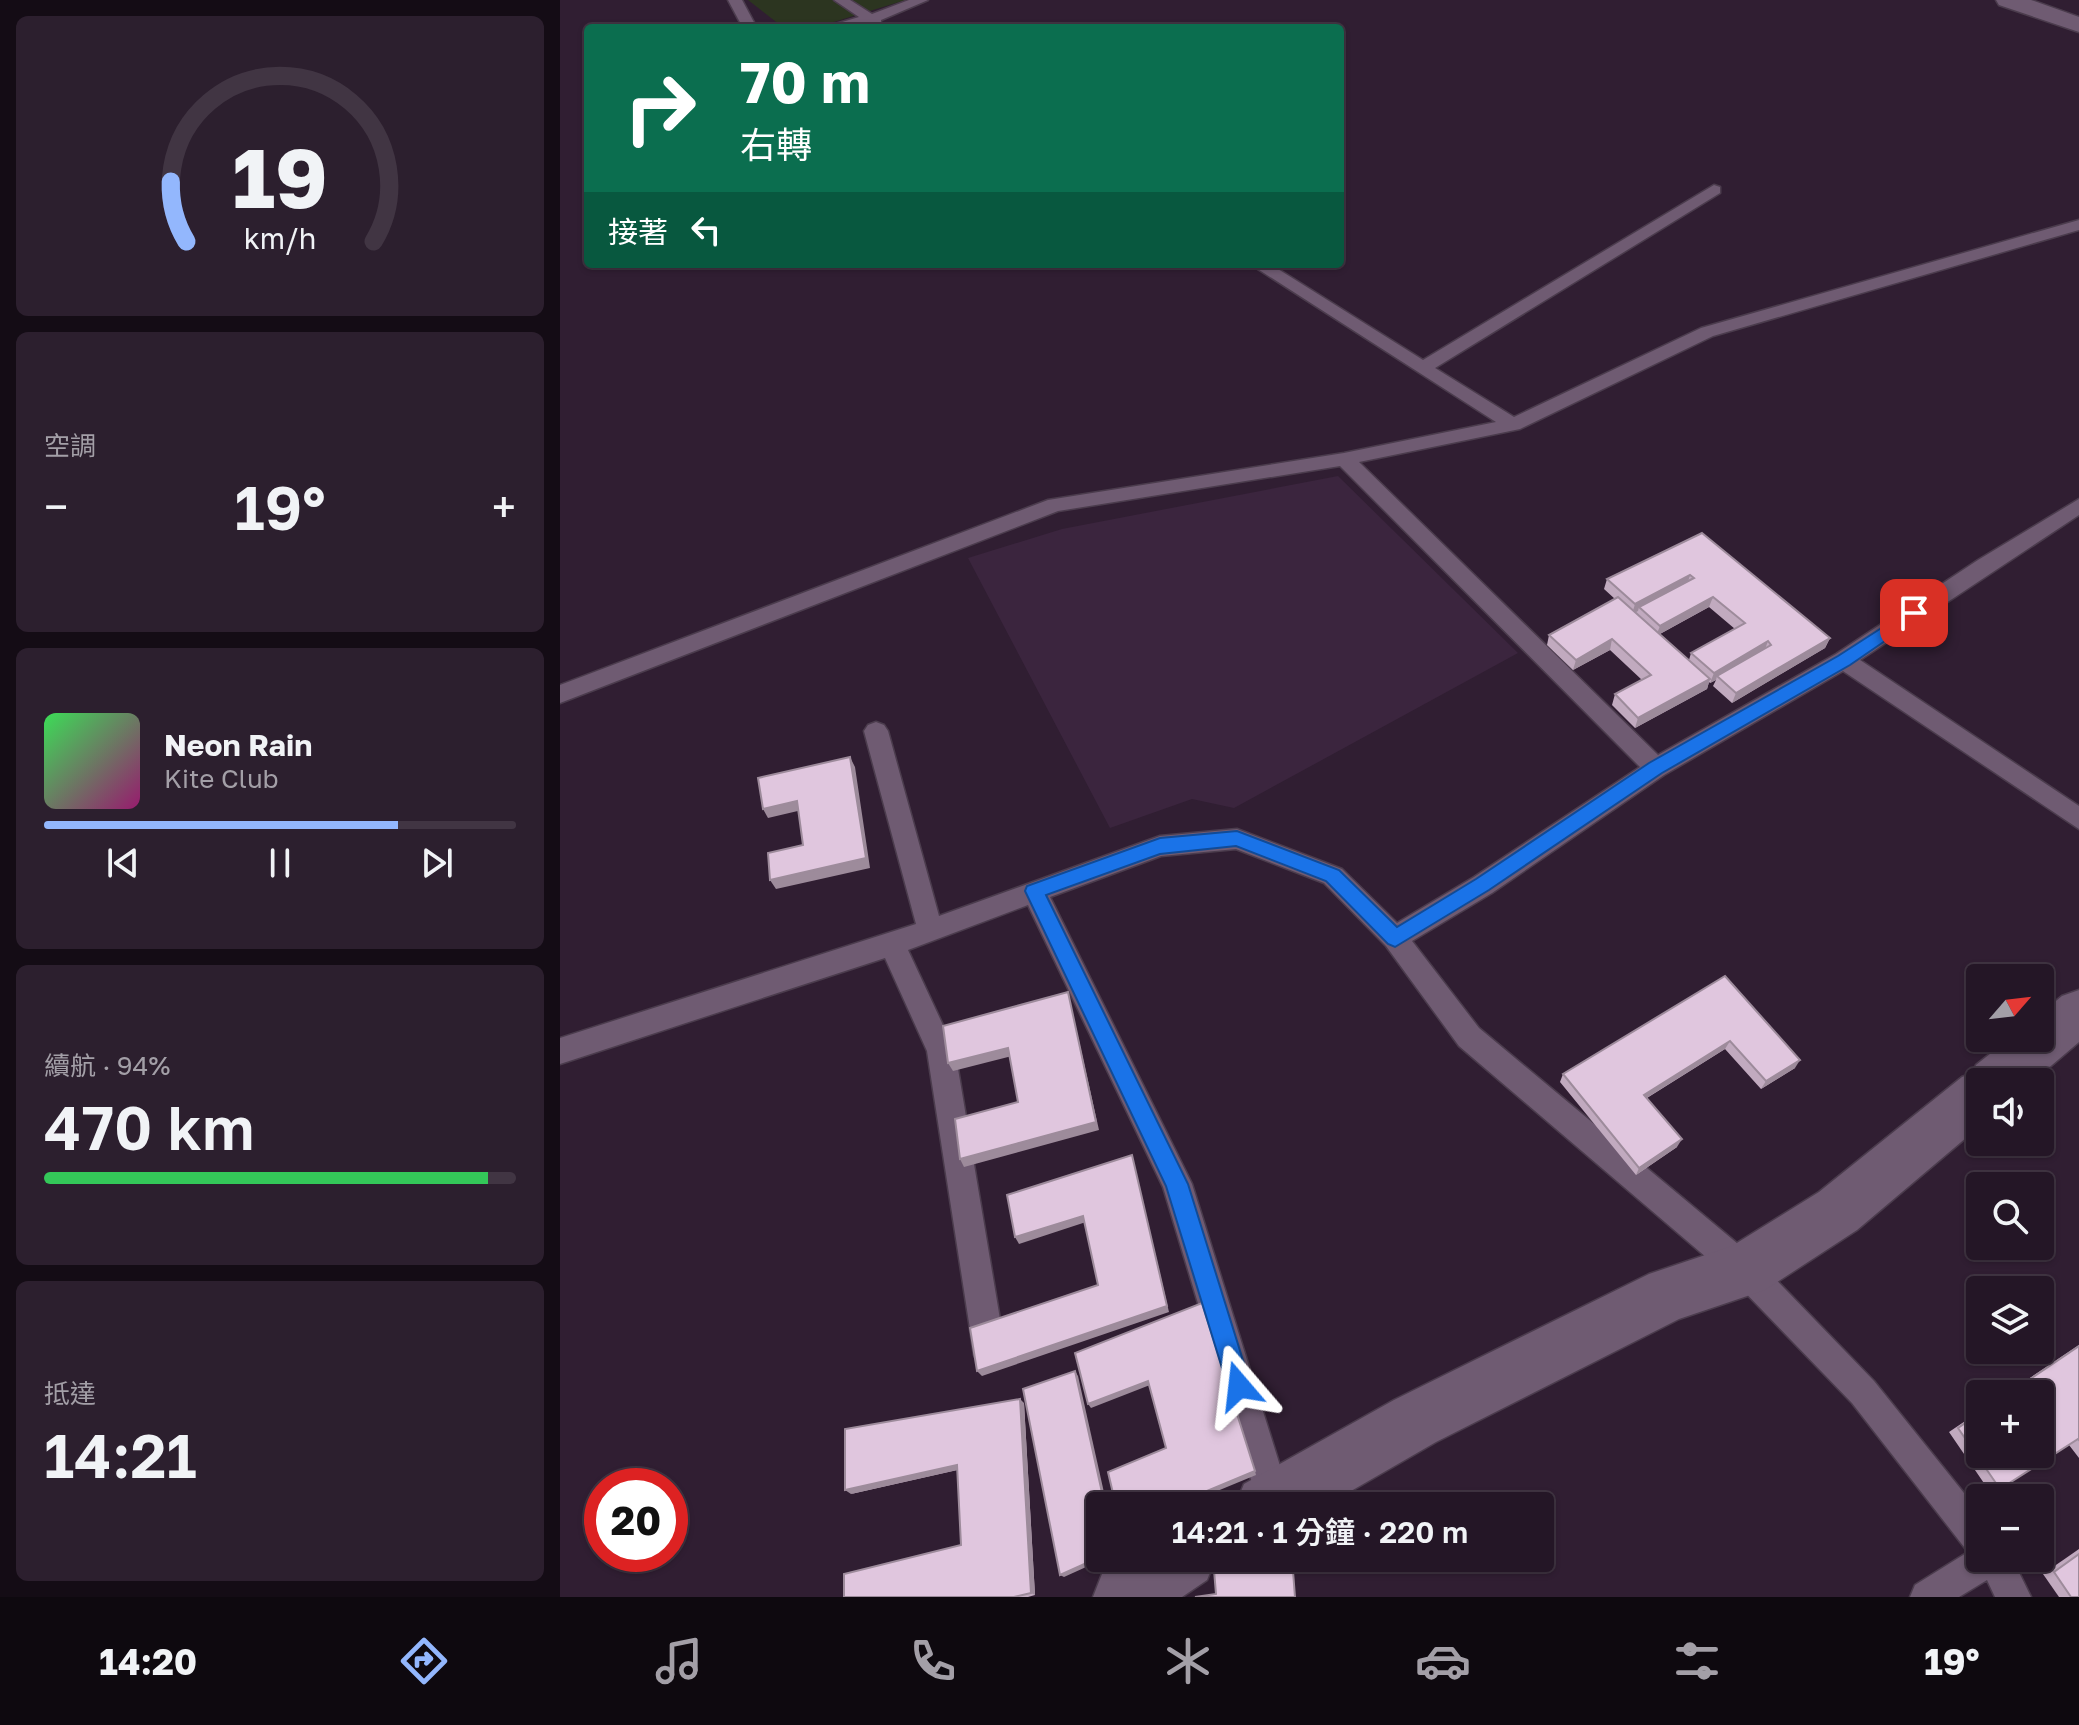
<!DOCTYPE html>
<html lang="zh-TW">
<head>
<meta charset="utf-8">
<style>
  body { margin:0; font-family:"Golos Text","Noto Sans TC",sans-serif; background:#2c1f2e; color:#f1f3f6; height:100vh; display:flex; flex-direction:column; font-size:30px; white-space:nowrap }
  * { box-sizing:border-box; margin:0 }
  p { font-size:26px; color:#a39fa7 }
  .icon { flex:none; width:44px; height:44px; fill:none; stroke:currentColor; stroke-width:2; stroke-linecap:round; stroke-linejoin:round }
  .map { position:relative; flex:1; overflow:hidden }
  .details { display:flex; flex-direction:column; gap:16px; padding:16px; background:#140c15; width:560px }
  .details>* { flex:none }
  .top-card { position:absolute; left:24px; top:24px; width:760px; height:244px; border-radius:8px; box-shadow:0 2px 6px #0004,0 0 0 2px #413543; background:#0b6e4f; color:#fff; overflow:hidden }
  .needle { width:52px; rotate:62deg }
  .tools { position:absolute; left:1406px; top:964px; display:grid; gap:16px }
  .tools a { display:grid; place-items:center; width:88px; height:88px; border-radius:8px; background:#241626; box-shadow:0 2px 6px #0004,0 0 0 2px #413543; font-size:40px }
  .speed { position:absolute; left:24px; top:1468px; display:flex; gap:16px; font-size:40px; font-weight:700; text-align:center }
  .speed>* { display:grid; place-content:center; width:104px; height:104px; border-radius:50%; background:#241626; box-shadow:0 2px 6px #0004,0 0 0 2px #413543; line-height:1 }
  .speed .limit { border:12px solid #d22; background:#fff; color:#111 }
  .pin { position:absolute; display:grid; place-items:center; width:68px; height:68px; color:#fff; margin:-34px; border-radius:16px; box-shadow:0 4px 12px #0006 }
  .me { position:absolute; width:88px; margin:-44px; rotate:343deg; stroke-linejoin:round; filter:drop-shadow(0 0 6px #0008) }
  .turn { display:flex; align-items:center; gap:28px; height:168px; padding:0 24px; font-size:36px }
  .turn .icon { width:104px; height:104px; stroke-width:2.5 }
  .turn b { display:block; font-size:56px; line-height:68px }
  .then { display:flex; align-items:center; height:76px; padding:0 24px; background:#0003; gap:16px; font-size:30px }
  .big { font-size:60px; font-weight:600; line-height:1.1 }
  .details .card { flex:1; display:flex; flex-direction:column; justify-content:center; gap:12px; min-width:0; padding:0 28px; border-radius:12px; background:#2c1f2e }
  .details .dial { align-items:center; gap:0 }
  .dial svg { height:208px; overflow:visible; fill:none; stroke:#413543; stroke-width:7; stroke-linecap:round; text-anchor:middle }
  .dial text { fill:#f1f3f6; stroke:none }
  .song { display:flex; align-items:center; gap:24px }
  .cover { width:96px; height:96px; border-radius:12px; background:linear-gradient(135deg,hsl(130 70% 55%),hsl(320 70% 35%)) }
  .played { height:8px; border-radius:4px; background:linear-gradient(90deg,#93b7fd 75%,#413543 75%) }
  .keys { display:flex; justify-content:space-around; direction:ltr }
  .heat { display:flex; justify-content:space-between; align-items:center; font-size:44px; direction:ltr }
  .charge { height:12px; border-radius:6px; background:linear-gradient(90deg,#34c759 94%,#413543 0) }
  .trip { position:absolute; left:526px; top:1492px; width:468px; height:80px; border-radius:8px; background:#241626; box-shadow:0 2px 6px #0004,0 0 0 2px #413543; font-weight:600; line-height:80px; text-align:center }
  .dock { display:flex; height:128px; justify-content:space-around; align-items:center; background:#0e090f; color:#a39fa7 }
  .dock .icon { width:56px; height:56px }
  .dock .on { color:#93b7fd }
  .dock b { font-size:36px; color:#f1f3f6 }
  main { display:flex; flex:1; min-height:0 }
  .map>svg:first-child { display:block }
  .built { fill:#3b253e }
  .green { fill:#2c3520 }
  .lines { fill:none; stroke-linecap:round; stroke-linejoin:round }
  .service-casing { stroke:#4b3c4d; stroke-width:3 }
  .minor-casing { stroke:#4b3c4d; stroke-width:3 }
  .service { fill:#6f5b72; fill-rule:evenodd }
  .minor { fill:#6f5b72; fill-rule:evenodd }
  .wall { fill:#c1aabf; fill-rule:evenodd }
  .shaded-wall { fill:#9d8b9b }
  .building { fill:#e0c6de; stroke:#9d8b9b; stroke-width:2 }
  .route { fill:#1a73e8; stroke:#114b97; stroke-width:2 }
</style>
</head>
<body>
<main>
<section class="details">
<div class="card dial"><svg viewBox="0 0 100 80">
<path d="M14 69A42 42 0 1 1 86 69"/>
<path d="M14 69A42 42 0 0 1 8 46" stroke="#93b7fd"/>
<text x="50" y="56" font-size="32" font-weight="700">19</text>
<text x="50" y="72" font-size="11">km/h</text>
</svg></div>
<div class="card"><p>空調</p>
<div class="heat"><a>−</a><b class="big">19°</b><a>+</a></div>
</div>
<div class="card">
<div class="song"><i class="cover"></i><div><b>Neon Rain</b><p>Kite Club</p></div></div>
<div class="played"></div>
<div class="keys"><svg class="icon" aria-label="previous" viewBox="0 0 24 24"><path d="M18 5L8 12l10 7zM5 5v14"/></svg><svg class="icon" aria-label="pause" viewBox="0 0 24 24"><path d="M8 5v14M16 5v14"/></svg><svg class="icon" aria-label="next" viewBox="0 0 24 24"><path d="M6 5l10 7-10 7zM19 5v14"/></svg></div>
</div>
<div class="card"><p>續航 · 94%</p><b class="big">470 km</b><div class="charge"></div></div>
<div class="card"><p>抵達</p><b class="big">14:21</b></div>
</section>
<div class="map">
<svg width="1519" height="1597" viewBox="0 0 1519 1597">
  <rect width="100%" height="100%" fill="#301e32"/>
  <path class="built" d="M778,476L958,653L674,808L632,799L550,828L408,558L502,529Z"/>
  <path class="green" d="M188,0H346L254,28H224Z"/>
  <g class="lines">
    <defs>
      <g id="service">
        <path d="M168,0H182L197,28H183Z"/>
        <path d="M274,0H290L312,14L349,0H368L321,20V25L262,28L299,17Z"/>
        <path d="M1154,185L1160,187V193L875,368L954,417L1141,328L1519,220V230L1153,336L960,429L799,462L1098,755L1276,654L1418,560L1519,499V515L1300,660L1519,806V829L1283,671L1104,775L932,893L852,941L919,1028L1196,1259L1314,1381L1420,1513V1558H1452L1471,1597H1435L1427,1580L1399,1597H1350L1355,1585L1408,1552L1292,1403L1174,1281L899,1046L826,946L764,883L676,849L601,856L490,897L632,1184L731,1501L729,1506H699L603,1187L468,905L348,950L395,1051L446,1355L441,1366L430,1371L419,1366L414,1355L367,1051L325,958L0,1064V1038L356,924L304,731L308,725L316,722L324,725L328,731L379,916L600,836L677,829L782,869L837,923L914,877L1080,767L780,466L498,511L0,703V685L488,500L784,453L936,422L690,264H710L863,360Z"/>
      </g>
      <g id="minor">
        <path d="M1436,0H1471L1519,17V32L1439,5Z"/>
        <path d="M1519,990V1042L1472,1082H1420V1126L1297,1230L1205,1290L1119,1319L876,1442L765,1506H675L684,1484L834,1400L1089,1274L1172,1246L1259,1192L1402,1077L1413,1073L1416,1065L1450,1038H1480V1014L1502,996Z"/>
        <path d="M568,1558H656L647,1580L622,1597H533L542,1574Z"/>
      </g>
    </defs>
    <use href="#service" class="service-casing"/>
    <use href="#minor" class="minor-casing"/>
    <use href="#service" class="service"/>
    <use href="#minor" class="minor"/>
  </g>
  <g class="wall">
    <path d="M1142,533L1270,638L1265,648L1172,703L1153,686L1156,680L1150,683L1149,682L1147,689L1075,728L1052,705L1055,694L1082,680L1050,650L1013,670L987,645L989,635L1055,599L1044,589L1047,579ZM1149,607L1175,629L1131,653L1129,660L1100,634Z"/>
    <path d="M1165,976L1235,1068L1201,1089L1165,1049L1087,1098L1117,1147L1076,1175L1000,1082L1003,1074Z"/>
    <path d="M1519,1345V1458L1509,1445L1440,1489L1430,1492L1389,1432L1420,1411V1454L1480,1394H1446Z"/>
    <path d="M464,1403L475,1595L468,1597H284L401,1545L397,1470L291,1494Z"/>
    <path d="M1519,1549V1597H1499L1483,1574Z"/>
  </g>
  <g class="shaded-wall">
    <path d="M1130,575L1127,585L1079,607L1078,611L1072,614L1075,604Z"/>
    <path d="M1153,597L1149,607L1096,636L1100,626Z"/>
    <path d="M1270,638L1265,648L1172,703L1176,693Z"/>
    <path d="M1052,639L1050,650L1013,670L1016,660Z"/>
    <path d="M1208,641L1204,652L1157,676L1156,680L1150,683L1154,673Z"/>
    <path d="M1150,679L1147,689L1075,728L1078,718Z"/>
    <path d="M290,757L295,767L310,868L216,889L210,880L306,858Z"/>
    <path d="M237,801L242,810L208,818L203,809Z"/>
    <path d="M508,992L539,1130L404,1167L400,1159L536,1122Z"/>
    <path d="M1170,1041L1165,1049L1080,1102L1084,1095Z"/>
    <path d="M448,1048L452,1056L393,1071L388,1063Z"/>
    <path d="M1240,1060L1235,1068L1201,1089L1206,1081Z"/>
    <path d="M1122,1139L1117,1147L1076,1175L1079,1168Z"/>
    <path d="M572,1155L609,1312L422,1376L417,1371L607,1306Z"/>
    <path d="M523,1216L526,1222L459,1244L455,1237Z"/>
    <path d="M515,1371L518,1376L547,1506H545Z"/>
    <path d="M588,1381L590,1385L531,1408L528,1404Z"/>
    <path d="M460,1399L464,1403L475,1595L471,1593Z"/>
    <path d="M397,1465L402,1469L291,1494L285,1490Z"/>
    <path d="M695,1471L696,1475L621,1506H611Z"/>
    <path d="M540,1557V1558H546L504,1577L500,1575Z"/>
  </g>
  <g class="building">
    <path d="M1142,533L1270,638L1176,693L1157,676L1211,645L1208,641L1154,673L1131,653L1185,623L1153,597L1100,626L1079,607L1134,578L1130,575L1075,604L1047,579Z"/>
    <path d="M1058,597L1150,679L1078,718L1055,694L1091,675L1052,639L1016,660L989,635Z"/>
    <path d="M290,757L306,858L210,880L208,853L243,845L237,801L203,809L198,778Z"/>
    <path d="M1165,976L1240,1060L1206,1081L1170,1041L1084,1095L1122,1139L1079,1168L1003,1074Z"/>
    <path d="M508,992L536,1122L400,1159L395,1119L458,1102L448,1048L388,1063L383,1026Z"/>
    <path d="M572,1155L607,1306L417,1371L410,1328L538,1285L523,1216L455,1237L447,1195Z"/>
    <path d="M642,1303L695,1471L611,1506H556L548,1472L606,1448L588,1381L528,1404L515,1353Z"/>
    <path d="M1519,1346V1440L1518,1439L1440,1489L1398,1428L1420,1413V1454H1480V1394H1448Z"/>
    <path d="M515,1371L545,1506H540V1557L500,1575L463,1389Z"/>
    <path d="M460,1399L471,1593L454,1597H284V1574L401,1545L397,1465L285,1490V1429Z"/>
    <path d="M1519,1554V1597H1511L1494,1572Z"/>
    <path d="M675,1558H732L735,1597H635L656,1594L654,1570Z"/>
  </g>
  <path class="route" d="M1354,607L1360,609V617L1290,665L1102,773L929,890L835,947L828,944L766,881L676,846L600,854L486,895L628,1184L691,1386L687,1394L679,1398L670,1394L606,1186L465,891L467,886L600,838L677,831L779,870L837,927L916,879L1089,763L1278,656Z"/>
</svg>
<div class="tools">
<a><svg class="needle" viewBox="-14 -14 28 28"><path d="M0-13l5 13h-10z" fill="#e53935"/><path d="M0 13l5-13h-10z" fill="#a39fa7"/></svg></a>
<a><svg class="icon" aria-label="sound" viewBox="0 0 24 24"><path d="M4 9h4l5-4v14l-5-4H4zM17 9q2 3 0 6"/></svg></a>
<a><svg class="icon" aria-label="search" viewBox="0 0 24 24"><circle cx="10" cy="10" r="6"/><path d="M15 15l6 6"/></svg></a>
<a><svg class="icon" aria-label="layers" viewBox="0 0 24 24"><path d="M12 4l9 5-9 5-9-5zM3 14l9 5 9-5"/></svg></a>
<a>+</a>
<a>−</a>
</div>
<div class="speed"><div class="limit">20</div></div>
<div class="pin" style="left:1354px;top:613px;background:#d93025"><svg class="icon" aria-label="arrive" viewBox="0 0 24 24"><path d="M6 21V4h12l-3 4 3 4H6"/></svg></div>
<svg class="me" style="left:679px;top:1386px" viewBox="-20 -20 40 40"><path d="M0-17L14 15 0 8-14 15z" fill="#1a73e8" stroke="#fff" stroke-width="4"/></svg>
<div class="trip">14:21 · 1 分鐘 · 220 m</div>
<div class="top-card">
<div class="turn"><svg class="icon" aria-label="right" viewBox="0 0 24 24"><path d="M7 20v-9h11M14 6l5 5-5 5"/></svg><div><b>70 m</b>右轉</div></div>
<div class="then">接著<svg class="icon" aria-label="left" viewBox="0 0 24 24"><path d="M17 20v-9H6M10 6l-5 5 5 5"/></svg></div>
</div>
</div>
</main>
<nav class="dock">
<b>14:20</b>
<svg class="icon on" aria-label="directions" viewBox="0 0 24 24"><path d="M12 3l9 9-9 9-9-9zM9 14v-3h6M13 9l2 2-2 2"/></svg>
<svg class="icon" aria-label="music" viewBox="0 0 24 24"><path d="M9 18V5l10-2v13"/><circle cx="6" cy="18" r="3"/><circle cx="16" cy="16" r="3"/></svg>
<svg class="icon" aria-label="phone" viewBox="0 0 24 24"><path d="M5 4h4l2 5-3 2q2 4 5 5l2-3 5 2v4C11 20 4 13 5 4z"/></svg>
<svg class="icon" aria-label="climate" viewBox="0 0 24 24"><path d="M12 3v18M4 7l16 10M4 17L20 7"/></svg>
<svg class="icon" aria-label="car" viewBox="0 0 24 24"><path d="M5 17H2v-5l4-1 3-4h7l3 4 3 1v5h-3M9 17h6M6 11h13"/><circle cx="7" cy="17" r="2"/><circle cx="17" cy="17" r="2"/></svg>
<svg class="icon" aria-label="filters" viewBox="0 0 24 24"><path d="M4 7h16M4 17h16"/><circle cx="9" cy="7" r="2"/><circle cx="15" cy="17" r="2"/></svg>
<b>19°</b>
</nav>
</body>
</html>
